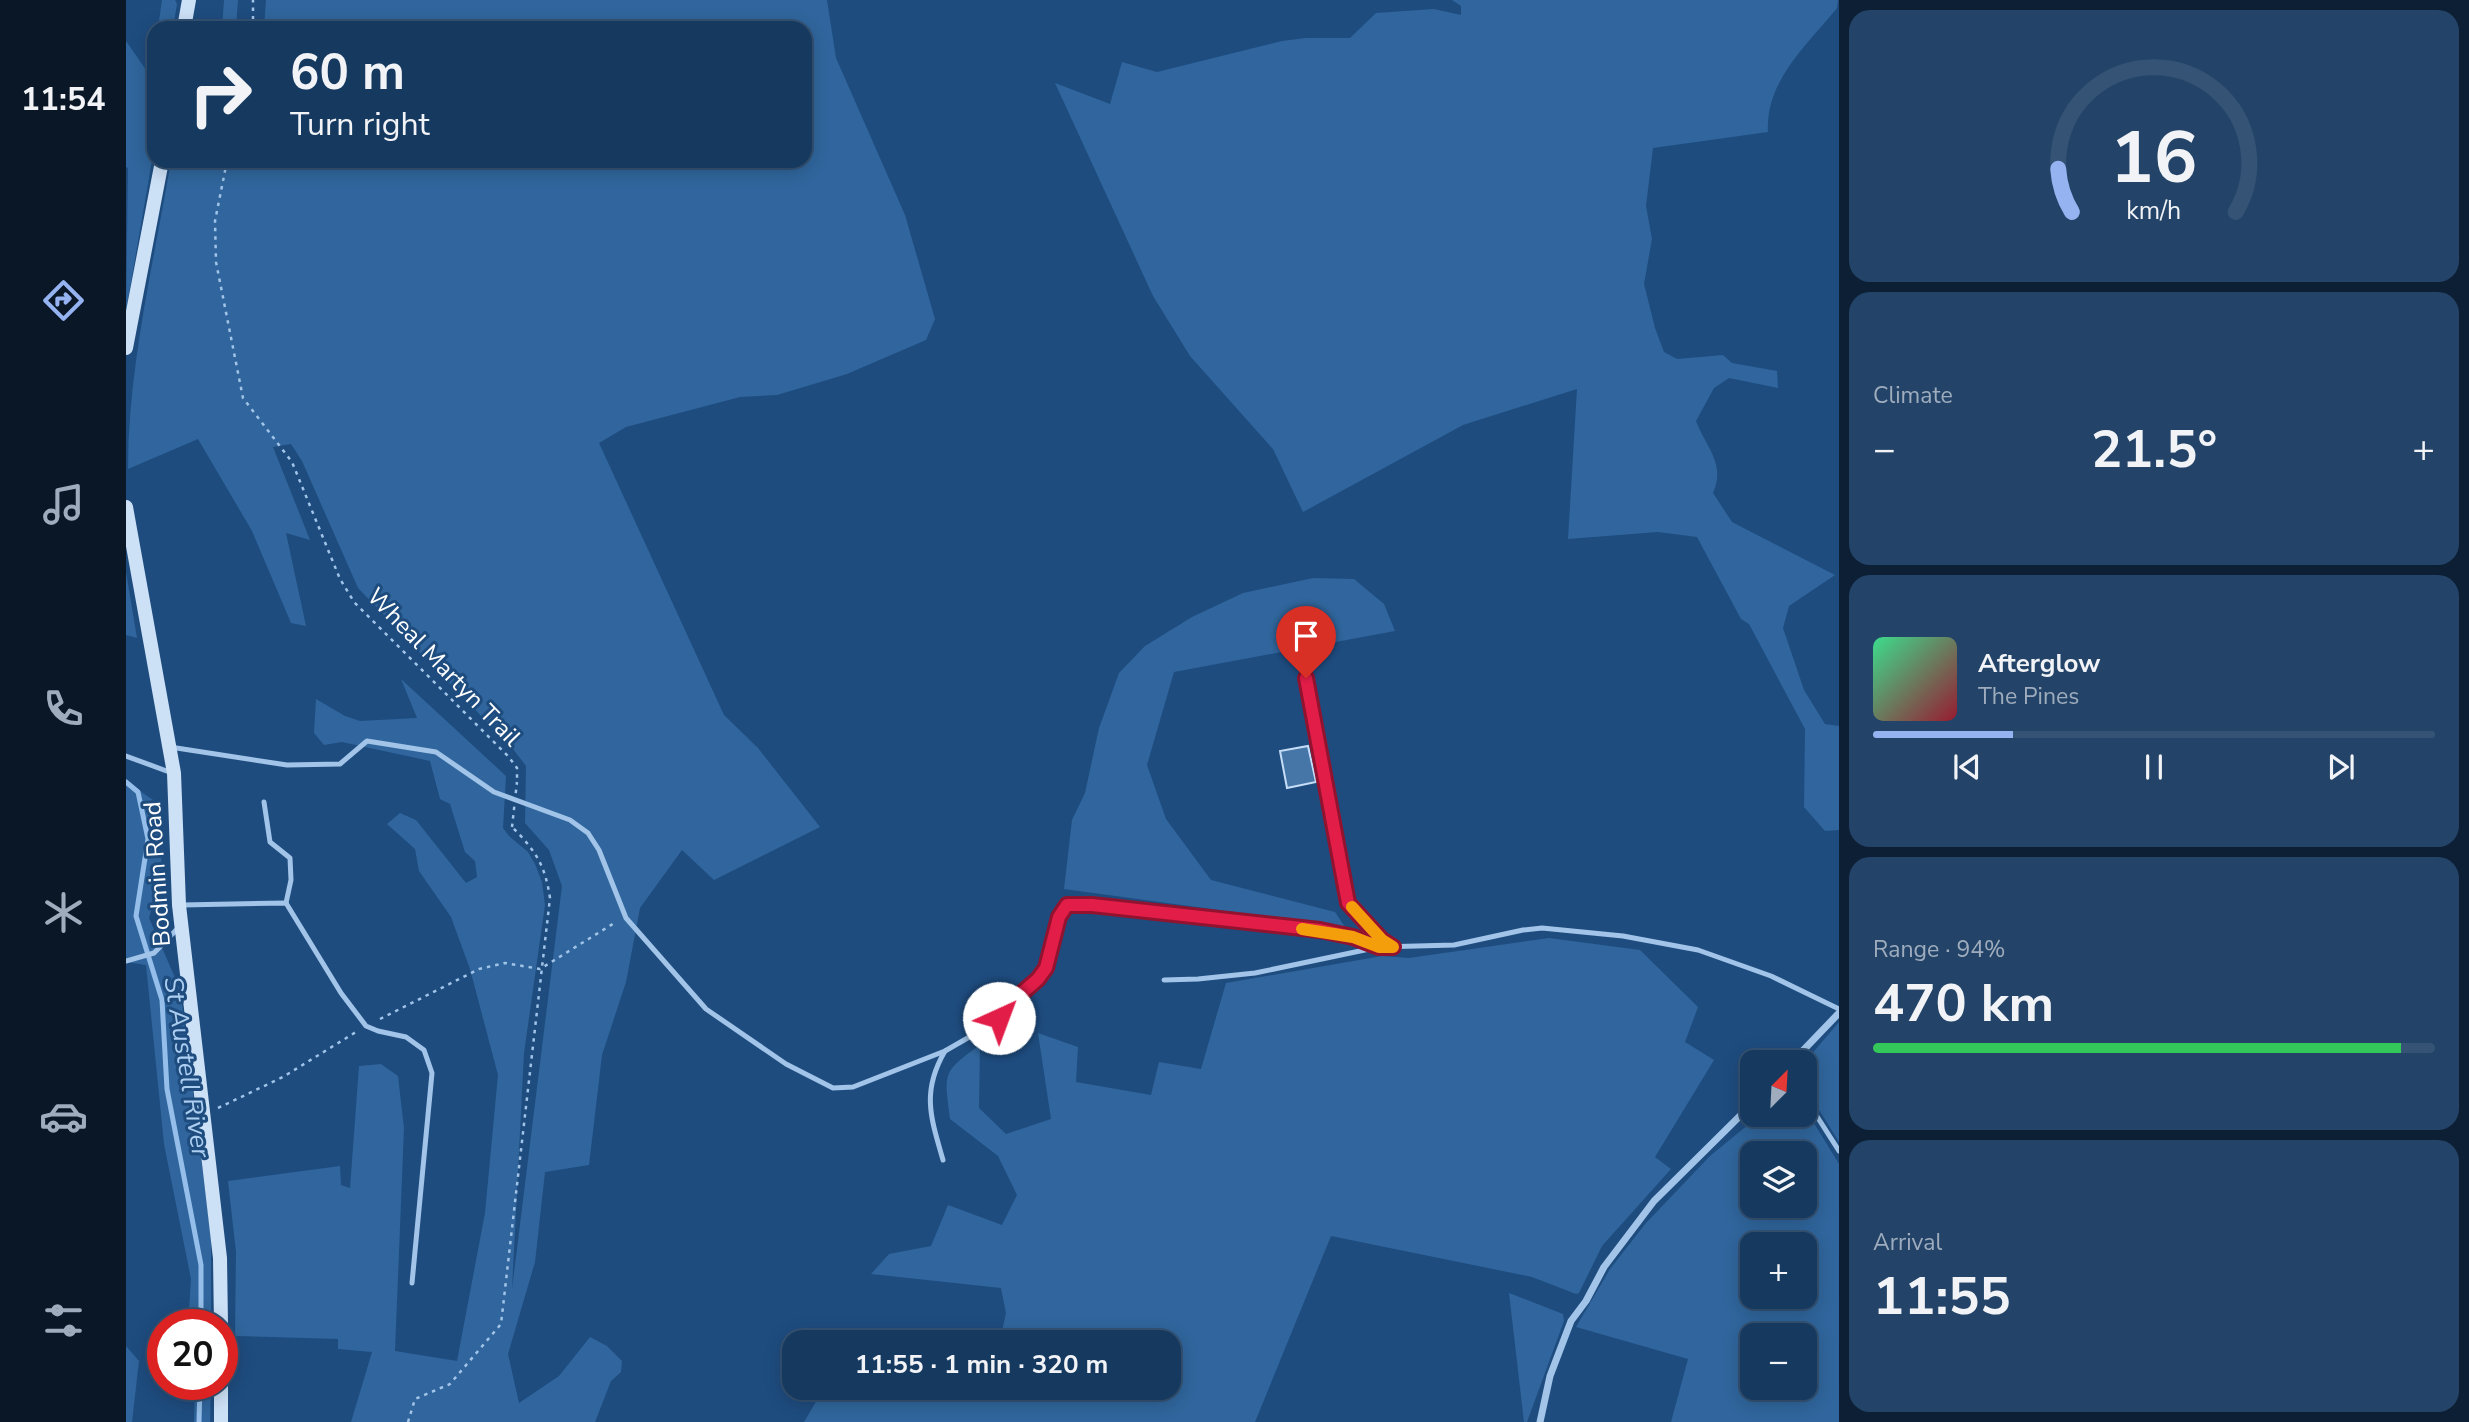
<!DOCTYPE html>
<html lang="en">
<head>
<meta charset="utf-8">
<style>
  body { margin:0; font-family:"Nunito Sans",sans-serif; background:#234468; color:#f1f3f6; height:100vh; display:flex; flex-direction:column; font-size:26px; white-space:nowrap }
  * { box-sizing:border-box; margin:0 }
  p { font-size:23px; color:#9eacbd }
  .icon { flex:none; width:38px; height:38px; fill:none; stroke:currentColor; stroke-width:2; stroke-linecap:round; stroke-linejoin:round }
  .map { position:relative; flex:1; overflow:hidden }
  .drawer { display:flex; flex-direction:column; gap:10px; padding:10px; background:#0c1f34; width:630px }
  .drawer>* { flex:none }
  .banner { position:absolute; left:21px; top:21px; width:665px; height:147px; border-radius:21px; box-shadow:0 4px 18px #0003,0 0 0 2px #355374; background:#16395f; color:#f1f3f6; overflow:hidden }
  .needle { width:46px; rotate:24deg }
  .tools { position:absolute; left:1614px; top:1050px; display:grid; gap:14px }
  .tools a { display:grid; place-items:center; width:77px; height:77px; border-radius:14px; background:#16395f; box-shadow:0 4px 18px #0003,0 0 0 2px #355374; font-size:35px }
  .speed { position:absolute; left:21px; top:1309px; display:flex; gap:14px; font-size:35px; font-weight:700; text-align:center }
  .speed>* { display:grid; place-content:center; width:91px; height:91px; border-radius:50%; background:#16395f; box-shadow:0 4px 18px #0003,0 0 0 2px #355374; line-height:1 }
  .speed .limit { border:10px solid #d22; background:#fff; color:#111 }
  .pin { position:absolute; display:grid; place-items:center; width:60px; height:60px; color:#fff; margin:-72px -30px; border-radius:50% 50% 50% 0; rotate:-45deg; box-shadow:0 0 7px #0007 }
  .pin .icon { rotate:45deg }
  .me { position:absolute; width:77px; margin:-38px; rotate:43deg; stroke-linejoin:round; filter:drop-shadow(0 0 5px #0008) }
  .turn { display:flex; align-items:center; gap:24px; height:147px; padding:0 28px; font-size:32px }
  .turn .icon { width:91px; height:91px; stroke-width:2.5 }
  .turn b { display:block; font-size:49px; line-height:60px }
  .big { font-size:52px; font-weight:700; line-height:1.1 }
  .drawer .card { flex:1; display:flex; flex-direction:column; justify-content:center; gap:10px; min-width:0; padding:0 24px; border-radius:21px; background:#234468 }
  .drawer .dial { align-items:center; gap:0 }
  .dial svg { height:182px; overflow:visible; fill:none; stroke:#355374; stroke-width:7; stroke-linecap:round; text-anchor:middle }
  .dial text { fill:#f1f3f6; stroke:none }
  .song { display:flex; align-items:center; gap:21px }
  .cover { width:84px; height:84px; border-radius:10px; background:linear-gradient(135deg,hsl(150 70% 55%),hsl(350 70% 35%)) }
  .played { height:7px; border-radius:4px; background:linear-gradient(90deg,#95b2f1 25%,#355374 25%) }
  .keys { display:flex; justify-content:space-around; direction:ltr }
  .heat { display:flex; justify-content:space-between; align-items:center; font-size:38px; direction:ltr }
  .charge { height:10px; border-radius:5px; background:linear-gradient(90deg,#34c759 94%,#355374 0) }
  .trip { position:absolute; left:656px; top:1330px; width:399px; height:70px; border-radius:21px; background:#16395f; box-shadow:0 4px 18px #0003,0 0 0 2px #355374; font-weight:700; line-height:70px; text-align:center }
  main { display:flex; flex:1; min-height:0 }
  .menu { display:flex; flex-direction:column; width:126px; justify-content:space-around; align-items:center; background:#091726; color:#9eacbd }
  .menu .icon { width:49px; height:49px }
  .menu .active { color:#95b2f1 }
  .menu b { font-size:32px; color:#f1f3f6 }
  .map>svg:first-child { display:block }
  .green { fill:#30669d; fill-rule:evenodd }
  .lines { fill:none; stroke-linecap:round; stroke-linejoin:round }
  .stream { stroke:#95bfea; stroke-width:5 }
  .building { fill:#4676a8; stroke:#c5ddf6; stroke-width:2 }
  .path { stroke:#a1c4e8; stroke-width:2.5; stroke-dasharray:3.5 5; stroke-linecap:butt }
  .service { stroke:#a1c4e8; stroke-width:5 }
  .minor { stroke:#a1c4e8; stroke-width:7 }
  .secondary { stroke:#cce0f6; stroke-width:14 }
  .path-bridge { stroke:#a1c4e8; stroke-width:2.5; stroke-dasharray:3.5 5; stroke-linecap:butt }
  .route-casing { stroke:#92132f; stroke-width:18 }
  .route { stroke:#e11d48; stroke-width:12 }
  .slow { stroke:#f59e0b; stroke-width:12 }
  .labels { text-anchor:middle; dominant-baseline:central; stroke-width:6; stroke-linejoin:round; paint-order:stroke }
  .street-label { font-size:24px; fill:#fff; stroke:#1e4c7f }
  .water-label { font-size:26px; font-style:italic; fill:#accef0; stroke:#1e4c7f }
</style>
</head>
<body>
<main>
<nav class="menu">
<b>11:54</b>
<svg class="icon active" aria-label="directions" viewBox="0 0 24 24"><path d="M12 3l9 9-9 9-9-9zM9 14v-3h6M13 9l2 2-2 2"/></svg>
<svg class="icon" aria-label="music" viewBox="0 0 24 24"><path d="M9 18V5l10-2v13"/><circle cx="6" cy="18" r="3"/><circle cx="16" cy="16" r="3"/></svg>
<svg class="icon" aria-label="phone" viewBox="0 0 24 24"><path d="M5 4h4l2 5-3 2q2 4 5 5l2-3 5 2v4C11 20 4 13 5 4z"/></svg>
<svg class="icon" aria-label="climate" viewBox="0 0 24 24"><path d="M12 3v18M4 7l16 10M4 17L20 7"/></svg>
<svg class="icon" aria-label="car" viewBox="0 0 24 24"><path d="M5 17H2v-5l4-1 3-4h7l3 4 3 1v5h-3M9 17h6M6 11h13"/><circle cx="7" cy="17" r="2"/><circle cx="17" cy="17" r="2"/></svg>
<svg class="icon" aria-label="filters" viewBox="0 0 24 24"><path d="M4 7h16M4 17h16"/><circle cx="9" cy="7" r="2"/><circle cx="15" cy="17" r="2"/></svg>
</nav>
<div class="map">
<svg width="1713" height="1422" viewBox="0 0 1713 1422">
  <rect width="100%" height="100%" fill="#1e4c7f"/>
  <g class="green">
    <path d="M36,0H49L51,4L47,28H32Z"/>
    <path d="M98,0H112L110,28H96Z"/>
    <path d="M140,0H701L710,58L779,215L809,319L800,340L721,374L651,395L614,397L500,427L473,443L598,715L632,748L694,827L588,880L556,850L514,908L500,982L476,1055L463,1165L419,1172L409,1262L382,1354L393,1403L433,1376L464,1337L481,1346L496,1361L495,1372L485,1381L469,1422H225L246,1352L212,1349V1339L109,1336L110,1252L102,1181L214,1166L215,1185L224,1188L233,1066L255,1064L272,1076L278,1128L269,1351L331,1361L359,1213L372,1075L344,969L325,917L293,871L289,849L261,824L274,813L290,820L340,883L351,877L349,861L339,852L324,804L314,799L304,761L216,742L198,745L188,733L190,699L219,716L234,721L291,718L275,679L380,776L377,828L383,836L402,852L409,864L416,882L419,905L398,1053L386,1289L436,886L423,850L399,823L400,766L387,749L232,588L176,461L165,444L147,447L184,540L160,533L180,626L165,623L126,531L72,439L2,469C2,366 28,262 45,161H679V28H138Z"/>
    <path d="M1326,0H1712L1711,8C1681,45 1639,81 1642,132L1527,148L1520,206L1526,239L1518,284L1529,328L1538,352L1551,359L1597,355L1606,363L1651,371L1652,388L1603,378L1588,388L1570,421C1580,447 1600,464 1587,493L1606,522L1709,575L1663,606L1657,628L1678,690L1699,724L1713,726V830L1699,831L1678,807L1679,729L1623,624L1615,619L1571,537L1532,532L1442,539L1451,389L1337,425L1177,512L1147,449L1064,356L1027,296L929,83L984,104L996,62L1031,72L1156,41L1180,38H1224L1250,13L1308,9L1335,15V6Z"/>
    <path d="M0,41L25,77L28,60V149L0,311L2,168L0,167Z"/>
    <path d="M0,572L11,638L0,635Z"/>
    <path d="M1187,578L1228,579L1258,604L1269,631L1048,672L1021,765L1040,819L1085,880L1209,912L1219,927L938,889L946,820L959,793L973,728L993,673L1019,646L1066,617L1117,593Z"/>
    <path d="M0,781L27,800L37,872L23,918L54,989L85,1237V1325H62L65,1279L38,1144L20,965L0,962Z"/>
    <path d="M1423,938L1514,950L1572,1007L1559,1042L1588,1060L1529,1157L1545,1169L1476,1246L1453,1293L1450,1294L1406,1277L1205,1236L1129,1422H678L698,1388H1043V1342H872L874,1340L880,1313L875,1288L745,1274L763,1254L805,1246L822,1205L876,1225L891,1195L872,1156L824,1119C818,1073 816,1072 854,1045L853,1108L880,1134L925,1119L912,1033L952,1047L950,1082L1025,1095L1033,1062L1075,1069L1100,983L1256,956L1283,958Z"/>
    <path d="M1713,1022V1142L1678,1086V1063Z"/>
    <path d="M1678,1107L1713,1164V1422H1545L1562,1359L1450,1327L1484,1269L1520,1223L1584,1156L1634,1115H1678ZM1626,1153H1678V1206H1626ZM1626,1244H1678V1297H1626ZM1626,1335H1678V1388H1626Z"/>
    <path d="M1383,1293L1437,1314L1438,1321L1401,1422H1398Z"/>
    <path d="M733,1329L776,1342H725Z"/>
    <path d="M0,1346L13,1361L6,1422H0Z"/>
    <path d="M69,1384H85L84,1422H68Z"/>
  </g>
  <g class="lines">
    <g class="stream">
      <path d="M0,782L12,792L22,839L10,916L36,1000L41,1089L75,1265V1325"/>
      <path d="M73,1422L74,1384"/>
    </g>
  </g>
  <path class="building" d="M1182,746L1190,782L1161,788L1154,751Z"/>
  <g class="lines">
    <g class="path">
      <path d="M127,28V0"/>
      <path d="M101,161L89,221L90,262L117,398L166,462L214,579L228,602L382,756L391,768V782"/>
      <path d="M254,1019L353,969L379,963L414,969L490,922"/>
      <path d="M92,1108L157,1077L230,1032"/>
      <path d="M282,1422L289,1399L324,1384L375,1324L424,898C419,865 410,851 386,827"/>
    </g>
    <g class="service">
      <path d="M1180,678L1222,903L1256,940L1266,946"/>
      <path d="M44,747L161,765L214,764L241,741L310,752L368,792L444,820L462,833L473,850L500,918L580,1009L660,1064L707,1088L727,1087L819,1051L866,1024L921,968L933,917L941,905H966L1194,931L1227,937L1253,947"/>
      <path d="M0,756L46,773"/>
      <path d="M138,802L144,842L164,858L165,880L160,903"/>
      <path d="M56,905L160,903L215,993L240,1026L252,1031L280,1037L298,1050L306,1073L286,1283"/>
      <path d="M0,961L28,953L54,926"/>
      <path d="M1038,980L1072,979L1129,973L1253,947L1328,945L1397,930L1416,928L1497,936L1572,950L1645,976L1713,1009"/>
      <path d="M1678,1096L1713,1151"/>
      <path d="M817,1160C805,1118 795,1092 819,1051"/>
    </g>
    <g class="minor">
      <path d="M1666,1062L1713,1013"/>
      <path d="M1414,1422L1424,1376L1445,1321L1460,1301L1478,1267L1528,1201L1626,1104"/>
    </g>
    <g class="secondary">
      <path d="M58,28L63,0"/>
      <path d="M0,348L36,161"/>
      <path d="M0,507L48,773L53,905L94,1258L95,1325"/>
      <path d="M95,1384V1422"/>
    </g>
    <path class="path-bridge" d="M386,827L391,782"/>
  </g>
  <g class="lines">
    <defs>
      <path id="route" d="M873,1018L887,1001L912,979L920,968L933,917L941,905H966L1194,930L1227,937L1253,947H1267L1256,940L1222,903L1180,678"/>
    </defs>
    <use href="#route" class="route-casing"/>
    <use href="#route" class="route"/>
    <path class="slow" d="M1176,929L1227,937L1253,947H1267L1256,940L1226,907"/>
  </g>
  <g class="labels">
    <g class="street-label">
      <text transform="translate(318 667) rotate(46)">Wheal Martyn Trail</text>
      <text transform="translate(31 874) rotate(-94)">Bodmin Road</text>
    </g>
    <g class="water-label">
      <text transform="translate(61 1067) rotate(81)">St Austell River</text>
    </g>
  </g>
</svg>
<div class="tools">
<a><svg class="needle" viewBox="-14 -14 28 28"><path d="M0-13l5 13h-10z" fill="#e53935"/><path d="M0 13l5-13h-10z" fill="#9eacbd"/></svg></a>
<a><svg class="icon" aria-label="layers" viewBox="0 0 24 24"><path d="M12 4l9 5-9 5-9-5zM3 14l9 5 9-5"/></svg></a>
<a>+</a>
<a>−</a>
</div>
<div class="speed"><div class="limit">20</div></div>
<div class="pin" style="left:1180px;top:678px;background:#d93025"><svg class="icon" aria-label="arrive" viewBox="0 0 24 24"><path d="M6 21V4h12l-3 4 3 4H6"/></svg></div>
<svg class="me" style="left:873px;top:1018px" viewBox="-20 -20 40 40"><circle r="19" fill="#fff"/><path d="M0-13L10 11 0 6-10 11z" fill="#e11d48"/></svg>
<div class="trip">11:55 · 1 min · 320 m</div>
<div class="banner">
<div class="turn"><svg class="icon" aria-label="right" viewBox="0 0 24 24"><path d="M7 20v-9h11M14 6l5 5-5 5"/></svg><div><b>60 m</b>Turn right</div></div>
</div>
</div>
<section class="drawer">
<div class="card dial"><svg viewBox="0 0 100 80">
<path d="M14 69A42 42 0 1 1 86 69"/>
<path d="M14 69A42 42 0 0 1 8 50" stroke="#95b2f1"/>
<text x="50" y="56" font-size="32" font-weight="700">16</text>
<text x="50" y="72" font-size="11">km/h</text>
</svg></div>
<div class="card"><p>Climate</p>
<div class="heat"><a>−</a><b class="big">21.5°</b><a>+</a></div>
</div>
<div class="card">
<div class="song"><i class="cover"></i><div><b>Afterglow</b><p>The Pines</p></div></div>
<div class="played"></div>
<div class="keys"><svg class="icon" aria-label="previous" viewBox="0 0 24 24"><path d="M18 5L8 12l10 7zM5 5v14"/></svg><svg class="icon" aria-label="pause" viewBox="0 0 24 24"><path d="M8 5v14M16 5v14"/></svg><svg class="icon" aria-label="next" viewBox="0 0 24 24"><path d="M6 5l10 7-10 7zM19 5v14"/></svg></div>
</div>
<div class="card"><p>Range · 94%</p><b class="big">470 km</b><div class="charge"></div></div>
<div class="card"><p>Arrival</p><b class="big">11:55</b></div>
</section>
</main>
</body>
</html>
